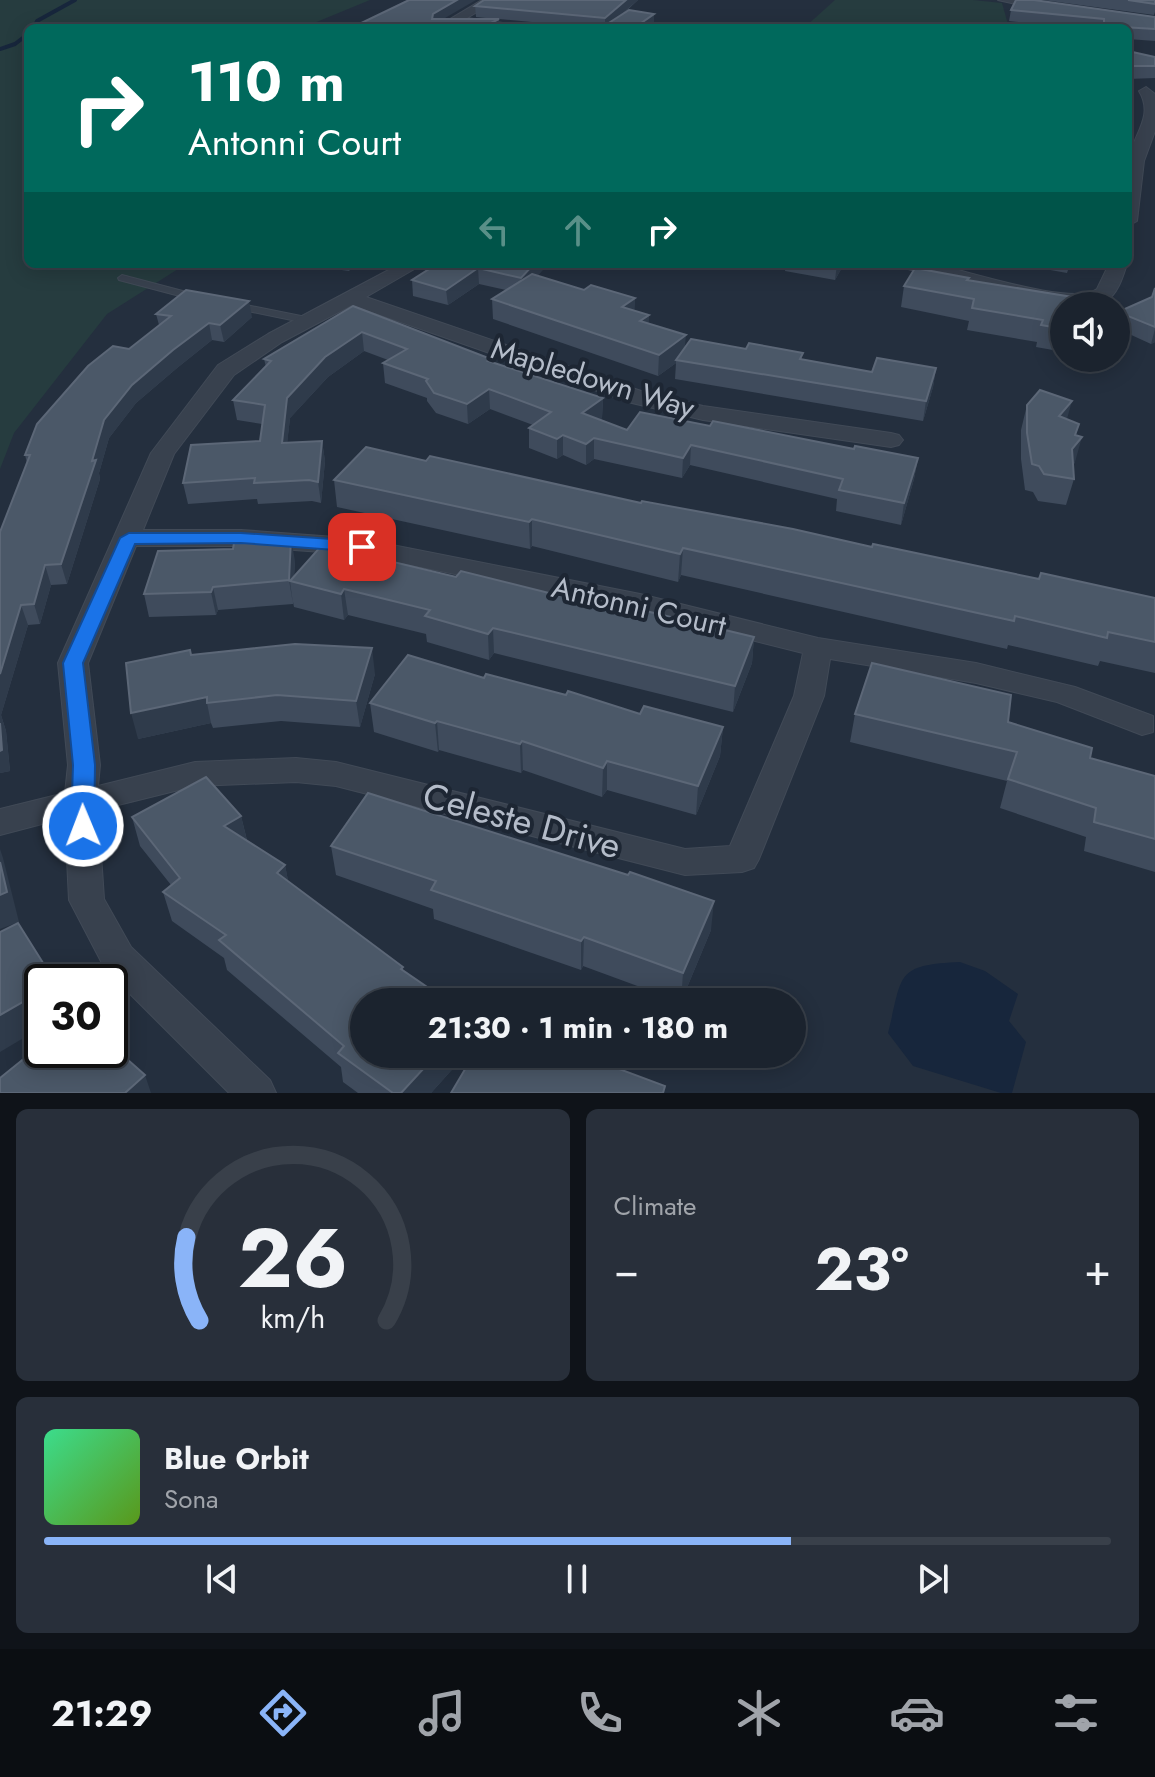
<!DOCTYPE html>
<html lang="en">
<head>
<meta charset="utf-8">
<style>
  body { margin:0; font-family:Jost,sans-serif; background:#282f3a; color:#f1f3f6; height:100vh; display:flex; flex-direction:column; font-size:30px; white-space:nowrap }
  * { box-sizing:border-box; margin:0 }
  p { font-size:26px; color:#a0a4aa }
  .icon { flex:none; width:44px; height:44px; fill:none; stroke:currentColor; stroke-width:2; stroke-linecap:round; stroke-linejoin:round }
  .map { position:relative; height:1093px; overflow:hidden }
  .drawer { display:flex; flex-direction:column; gap:16px; padding:16px; background:#0f1319; flex:1 }
  .drawer>* { flex:none }
  .top-card { position:absolute; left:24px; top:24px; width:1108px; height:244px; border-radius:12px; box-shadow:0 4px 20px #0003,0 0 0 2px #39404a; background:#00695c; color:#fff; overflow:hidden }
  .controls { position:absolute; left:1050px; top:292px; display:grid; gap:16px }
  .controls a { display:grid; place-items:center; width:80px; height:80px; border-radius:50%; background:#1b232e; box-shadow:0 4px 20px #0003,0 0 0 2px #39404a; font-size:40px }
  .speed { position:absolute; left:24px; top:964px; display:flex; gap:16px; font-size:40px; font-weight:700; text-align:center }
  .speed>* { display:grid; place-content:center; width:104px; height:104px; border-radius:50%; background:#1b232e; box-shadow:0 4px 20px #0003,0 0 0 2px #39404a; line-height:1 }
  .speed .limit { border:4px solid #111; border-radius:12px; background:#fff; color:#111 }
  .pin { position:absolute; display:grid; place-items:center; width:68px; height:68px; color:#fff; margin:-34px; border-radius:16px; box-shadow:0 4px 12px #0006 }
  .me { position:absolute; width:88px; margin:-44px; rotate:359deg; stroke-linejoin:round; filter:drop-shadow(0 0 6px #0008) }
  .turn { display:flex; align-items:center; gap:28px; height:168px; padding:0 32px; font-size:36px }
  .turn .icon { width:104px; height:104px; stroke-width:2.5 }
  .turn b { display:block; font-size:56px; line-height:68px }
  .lanes { display:flex; align-items:center; height:76px; padding:0 32px; background:#0003; justify-content:center; gap:40px; direction:ltr }
  .lanes .off { opacity:.35 }
  .big { font-size:60px; font-weight:700; line-height:1.1 }
  .drawer .widget { flex:1; display:flex; flex-direction:column; justify-content:center; gap:12px; min-width:0; padding:0 28px; border-radius:12px; background:#282f3a }
  .drawer .dial { align-items:center; gap:0 }
  .dial svg { height:208px; overflow:visible; fill:none; stroke:#39404a; stroke-width:7; stroke-linecap:round; text-anchor:middle }
  .dial text { fill:#f1f3f6; stroke:none }
  .song { display:flex; align-items:center; gap:24px }
  .cover { width:96px; height:96px; border-radius:12px; background:linear-gradient(135deg,hsl(150 70% 55%),hsl(90 70% 35%)) }
  .played { height:8px; border-radius:4px; background:linear-gradient(90deg,#8ab4f8 70%,#39404a 70%) }
  .keys { display:flex; justify-content:space-around; direction:ltr }
  .heat { display:flex; justify-content:space-between; align-items:center; font-size:44px; direction:ltr }
  .drawer .tiles { flex:1; display:grid; gap:16px; grid-template-columns:1fr 1fr }
  .widget:last-child { grid-column:span 2 }
  .trip { position:absolute; left:350px; top:988px; width:456px; height:80px; border-radius:40px; background:#1b232e; box-shadow:0 4px 20px #0003,0 0 0 2px #39404a; font-weight:700; line-height:80px; text-align:center }
  .tab-bar { display:flex; height:128px; justify-content:space-around; align-items:center; background:#0b0e12; color:#a0a4aa }
  .tab-bar .icon { width:56px; height:56px }
  .tab-bar .on { color:#8ab4f8 }
  .tab-bar b { font-size:36px; color:#f1f3f6 }
  .map>svg:first-child { display:block }
  .green { fill:#263c3f }
  .water { fill:#17263c }
  .lines { fill:none; stroke-linecap:round; stroke-linejoin:round }
  .stream { stroke:#17263c; stroke-width:4 }
  .service-casing { stroke:#414a57; stroke-width:2 }
  .minor-casing { stroke:#414a57; stroke-width:2 }
  .service { fill:#38414e; fill-rule:evenodd }
  .minor { fill:#38414e; fill-rule:evenodd }
  .wall { fill:#3f4b5c }
  .shaded-wall { fill:#2f3b4b }
  .building { fill:#4b5868; stroke:#5c6777; stroke-width:2 }
  .route { fill:#1a73e8; stroke:#114b97; stroke-width:2 }
  .labels { text-anchor:middle; dominant-baseline:central; stroke-width:8; stroke-linejoin:round; paint-order:stroke }
  .street-label { font-size:30px; fill:#b4bcc9; stroke:#1d2633 }
  .near-street-label { font-size:36px; fill:#b4bcc9; stroke:#1d2633 }
</style>
</head>
<body>
<div class="map">
<svg width="1155" height="1093" viewBox="0 0 1155 1093">
  <rect width="100%" height="100%" fill="#242f3e"/>
  <g class="green">
    <path d="M0,0H370L302,28H28V264H186L107,314L14,433L0,469Z"/>
    <path d="M835,0H973L1002,3L1009,28H804Z"/>
  </g>
  <path class="water" d="M960,962L985,971L1018,994L1009,1021L1026,1042L1012,1093H1001L913,1066L888,1033C903,975 894,965 960,962Z"/>
  <g class="lines">
    <g class="stream">
      <path d="M34,28L37,21L75,0"/>
      <path d="M0,49L15,44L28,34"/>
    </g>
    <defs>
      <g id="service">
        <path d="M122,275L198,295L200,297L195,300L119,280L118,278Z"/>
        <path d="M236,303L311,318L316,321L311,324L233,308L231,306Z"/>
      </g>
      <g id="minor">
        <path d="M482,0H497L467,18L510,24L516,28H482L460,22L450,28H435Z"/>
        <path d="M998,0H1027L1054,7L1048,11Z"/>
        <path d="M1146,87L1155,94V131L1144,161L1137,221L1128,226C1128,206 1125,182 1128,162C1132,135 1155,117 1139,91Z"/>
        <path d="M400,264H423L366,297L647,393L703,406L891,433L899,435L903,440L899,445L891,447L703,420L632,403L352,305L282,342L234,375L174,454L143,530H241L362,539L640,594L818,638L976,663L1075,687L1153,716V732L1142,735L1057,702L976,683L830,659L824,696L759,859L754,868L742,872L685,875L336,786L296,782L195,786L98,810L104,899L131,947L270,1080L276,1093H229L105,969L69,900L65,818L0,835V809L65,793L68,765L58,663L151,453L218,365L268,334ZM136,546H241L362,555L640,612L803,653L794,696L730,846L685,849L336,762L296,758L195,762L98,786L100,765L88,663Z"/>
        <path d="M903,264C913,264 924,263 934,264C965,270 1074,307 1097,289L1109,264H1127C1123,276 1118,294 1106,301C1076,319 942,279 905,268Z"/>
      </g>
    </defs>
    <use href="#service" class="service-casing"/>
    <use href="#minor" class="minor-casing"/>
    <use href="#service" class="service"/>
    <use href="#minor" class="minor"/>
  </g>
  <g class="wall">
    <path d="M484,0H638L622,15L654,25L650,28H595L499,19V28L445,19H495L476,17L475,6Z"/>
    <path d="M1043,0H1155V12L1154,15Z"/>
    <path d="M1011,10L1155,17V41L1128,39V28H1077L1009,21Z"/>
    <path d="M1128,51L1155,57V78L1128,79Z"/>
    <path d="M312,264H356L349,271L312,266Z"/>
    <path d="M437,264H548L537,276L584,290L635,298L634,311L649,315L648,324L685,347L803,360L872,372L936,368L933,387L923,421L675,379L676,363L658,376L493,319L492,299L506,290L479,284L448,305L413,296L412,280Z"/>
    <path d="M786,264H844L835,280L785,271Z"/>
    <path d="M1028,264H1070L1067,273L1028,266Z"/>
    <path d="M969,278L968,280L1064,306V352L1036,347L1037,342L967,330L969,321L901,307L904,286Z"/>
    <path d="M1155,288V342L1151,344L1116,328V321L1118,312L1152,297Z"/>
    <path d="M353,306L491,362L603,398L602,418L600,419L627,430L710,426L854,449L918,458L914,479L901,525L836,511L837,499L690,465L682,478L594,459L586,465L563,455L557,459L529,448V428L533,425L490,409L468,424L436,413L427,401V398L385,383L383,363L388,360L364,351L328,377L290,418L287,443L322,441L325,461L321,503L312,501L258,504L257,499L188,504L183,483L260,441L262,424L237,420L233,400L266,367L264,359Z"/>
    <path d="M156,314L252,317L224,342L212,340L177,368L136,403L109,438L99,473L100,479L67,584L51,585L40,624L28,625L1,715L6,731L10,771L0,773V532L27,463L25,455L129,349L159,325Z"/>
    <path d="M1027,405L1079,424L1076,435L1075,462L1073,466L1074,479L1066,505L1038,501L1033,492L1025,490L1021,459V430Z"/>
    <path d="M426,461L1039,579L1155,598V673L1100,661L1098,666L1008,645L1007,649L681,575L678,582L532,546L530,549L337,507L334,480Z"/>
    <path d="M295,561L294,576L456,577L754,637L752,663L733,712L494,653L489,660L427,642L426,634L348,615L344,620L294,607L293,602V604L218,610L216,615L149,617L144,594Z"/>
    <path d="M191,655L375,674L360,727L281,721L213,728L211,723L138,739Z"/>
    <path d="M484,678L640,714L723,727L720,756L696,815L607,790L602,797L523,770L521,773L439,750L438,752L374,732L370,703Z"/>
    <path d="M855,714L1008,722L1090,758L1155,776V872L1084,851L1086,837L1000,808L1007,781L850,742Z"/>
    <path d="M241,816L247,840L285,865L288,881L403,967V971L466,1054L431,1093H358L343,1082L341,1067L227,970L224,958L172,921L163,892L171,885L140,846L132,817Z"/>
    <path d="M331,846L711,930L681,1002L583,966L581,970L434,919L433,909L336,875Z"/>
  </g>
  <g class="shaded-wall">
    <path d="M457,0H476L433,25V14Z"/>
    <path d="M626,0H638L605,28V18Z"/>
    <path d="M654,14V25L650,28H634Z"/>
    <path d="M499,19V28H481Z"/>
    <path d="M349,264H356L349,271Z"/>
    <path d="M534,264H548L522,294L521,278Z"/>
    <path d="M837,264H844L835,280Z"/>
    <path d="M478,268L479,284L448,305L446,290Z"/>
    <path d="M635,298L634,318L622,307Z"/>
    <path d="M249,301L252,317L224,342L220,325Z"/>
    <path d="M649,315L648,336L640,321Z"/>
    <path d="M209,323L212,340L177,368L136,403L109,438L99,473L100,479L67,584L61,564L104,420L132,385L173,350Z"/>
    <path d="M1155,329V342L1151,344Z"/>
    <path d="M362,332L364,351L328,377L290,418L285,464L282,443L287,398L325,357Z"/>
    <path d="M686,335L684,356L676,360V363L658,376L659,355Z"/>
    <path d="M936,368L933,387L923,421L926,401Z"/>
    <path d="M489,389L490,409L468,424L467,404Z"/>
    <path d="M603,398L602,418L582,433V413Z"/>
    <path d="M1072,401L1065,426L1059,416Z"/>
    <path d="M1079,424L1073,447L1082,437L1075,462L1065,475L1075,435Z"/>
    <path d="M563,435V455L557,459V439Z"/>
    <path d="M594,438V459L586,465V444Z"/>
    <path d="M322,441L325,461L321,503L318,482Z"/>
    <path d="M691,445L690,465L682,478L683,458Z"/>
    <path d="M918,458L914,479L901,525L904,503Z"/>
    <path d="M532,519V546L530,549L529,522Z"/>
    <path d="M291,538L295,561L294,582L290,581L293,604L289,580Z"/>
    <path d="M683,548L681,575L678,582L680,554Z"/>
    <path d="M45,565L51,585L40,624L34,604Z"/>
    <path d="M213,587L218,610L216,615L211,592Z"/>
    <path d="M344,589L348,615L344,620L341,594Z"/>
    <path d="M21,605L28,625L1,715L6,731L10,771L0,773V674Z"/>
    <path d="M493,628L494,653L489,660L488,634Z"/>
    <path d="M754,637L752,663L733,712L735,686Z"/>
    <path d="M372,648L375,674L360,727L356,701Z"/>
    <path d="M207,697V703L211,723L138,739L131,713Z"/>
    <path d="M437,721L439,750L438,752L435,723Z"/>
    <path d="M723,727L720,756L696,815L698,786Z"/>
    <path d="M522,741L523,770L521,773L520,744Z"/>
    <path d="M607,761V790L602,797L603,768Z"/>
    <path d="M241,816L248,845L224,826Z"/>
    <path d="M0,849L3,858L19,922L0,929Z"/>
    <path d="M285,865L291,895L277,873Z"/>
    <path d="M714,901L711,930L681,1002L683,973Z"/>
    <path d="M584,937L583,966L581,970V941Z"/>
    <path d="M42,991V1027L0,1052V1015Z"/>
    <path d="M437,1054H466L431,1093H401Z"/>
    <path d="M145,1075L151,1093H125Z"/>
  </g>
  <g class="building">
    <path d="M409,0H457L433,14L432,19H499L481,28H351Z"/>
    <path d="M484,0H626L605,18L475,6Z"/>
    <path d="M1016,0H1034L1155,17V29L1105,26L1107,28H1104V19L1011,10Z"/>
    <path d="M1128,0H1155V4Z"/>
    <path d="M629,10L654,14L634,28H601Z"/>
    <path d="M1128,51L1155,57V66H1128Z"/>
    <path d="M437,264H534L521,278L478,268L446,290L412,280Z"/>
    <path d="M915,268L969,278L967,280L1104,302L1103,306H1064V329L1041,325L1043,320L972,308L974,299L904,286Z"/>
    <path d="M532,274L584,290L591,285L635,298L622,307L649,315L640,321L686,335L659,355L492,299Z"/>
    <path d="M1155,288V327L1118,312L1152,297Z"/>
    <path d="M186,290L249,301L220,325L209,323L173,350L132,385L104,420L92,461L96,460L61,564L45,565L34,604L21,605L0,674V532L30,455H25L37,424L88,366L113,346L129,349L171,316L156,314Z"/>
    <path d="M353,306L491,359L488,361L603,398L582,413L627,430L640,412L710,426L713,421L854,449L855,446L918,458L904,503L839,490L843,479L691,445L683,458L594,438L586,444L563,435L557,439L529,428L551,412L489,389L467,404L434,393L426,381L428,379L383,363L407,349L362,332L325,357L287,398L282,443L322,441L318,482L309,480L254,483L255,478L183,483L191,445L260,441L265,405L233,400L271,361L264,359Z"/>
    <path d="M691,339L746,349L749,343L803,353L800,359L872,372L877,358L936,368L926,401L676,360Z"/>
    <path d="M1040,390L1072,401L1059,416L1079,424L1075,435L1082,437L1072,449L1074,479L1044,474L1039,466L1032,464L1027,433V405Z"/>
    <path d="M366,447L426,461L430,456L641,503L642,501L793,529L872,547L873,544L1039,579L1041,573L1155,598V642L1108,632L1107,638L1015,616L1014,621L683,548L680,554L532,519L529,522L334,480Z"/>
    <path d="M291,538L289,580L213,587L211,592L144,594L158,551L233,549L234,543Z"/>
    <path d="M322,545L456,577L461,571L605,607L608,602L754,637L735,686L493,628L488,634L425,616L430,610L344,589L341,594L290,581Z"/>
    <path d="M295,644L372,648L356,701L277,695L207,703V697L131,713L126,663L190,650L191,655Z"/>
    <path d="M408,655L484,678L486,674L566,695L568,691L640,714L644,706L723,727L698,786L607,761L603,768L522,741L520,744L437,721L435,723L370,703Z"/>
    <path d="M872,663L1011,695L1008,722L1092,748L1090,758L1155,776V839L1094,822L1096,808L1008,779L1017,752L855,714Z"/>
    <path d="M0,723L2,750L0,751Z"/>
    <path d="M206,777L241,816L224,826L285,865L277,873L403,967L401,969L449,1002H364V1054H437L401,1093H393L338,1053L344,1046L219,940L226,935L163,892L180,878L132,817Z"/>
    <path d="M368,793L628,875L630,872L714,901L683,973L584,937L581,941L431,890L436,881L331,846Z"/>
    <path d="M0,862L7,892L0,895Z"/>
    <path d="M18,923L55,982H42V991L0,1015V932Z"/>
    <path d="M42,1044V1050H110V1044L145,1075L125,1093H0V1078Z"/>
    <path d="M474,1054H557L575,1062L579,1054L665,1086L663,1093H451Z"/>
  </g>
  <path class="route" d="M129,533H241L362,541L371,547L362,552L241,543L135,544L83,663L95,765L94,826L91,833L83,835L75,833L71,826L73,765L63,663L120,538Z"/>
  <g class="labels">
    <g class="street-label">
      <text transform="translate(593 378) rotate(17)">Mapledown Way</text>
      <text transform="translate(639 606) rotate(13)">Antonni Court</text>
    </g>
    <g class="near-street-label">
      <text transform="translate(522 820) rotate(15)">Celeste Drive</text>
    </g>
  </g>
</svg>
<div class="controls">
<a><svg class="icon" aria-label="sound" viewBox="0 0 24 24"><path d="M4 9h4l5-4v14l-5-4H4zM17 9q2 3 0 6"/></svg></a>
</div>
<div class="speed"><div class="limit">30</div></div>
<div class="pin" style="left:362px;top:547px;background:#d93025"><svg class="icon" aria-label="arrive" viewBox="0 0 24 24"><path d="M6 21V4h12l-3 4 3 4H6"/></svg></div>
<svg class="me" style="left:83px;top:826px" viewBox="-20 -20 40 40"><circle r="17" fill="#1a73e8" stroke="#fff" stroke-width="3"/><path d="M0-11L8 9 0 5-8 9z" fill="#fff"/></svg>
<div class="trip">21:30 · 1 min · 180 m</div>
<div class="top-card">
<div class="turn"><svg class="icon" aria-label="right" viewBox="0 0 24 24"><path d="M7 20v-9h11M14 6l5 5-5 5"/></svg><div><b>110 m</b>Antonni Court</div></div>
<div class="lanes"><svg class="icon off" aria-label="left" viewBox="0 0 24 24"><path d="M17 20v-9H6M10 6l-5 5 5 5"/></svg><svg class="icon off" aria-label="ahead" viewBox="0 0 24 24"><path d="M12 20V5M6 11l6-6 6 6"/></svg><svg class="icon" aria-label="right" viewBox="0 0 24 24"><path d="M7 20v-9h11M14 6l5 5-5 5"/></svg></div>
</div>
</div>
<section class="drawer">
<div class="tiles">
<div class="widget dial"><svg viewBox="0 0 100 80">
<path d="M14 69A42 42 0 1 1 86 69"/>
<path d="M14 69A42 42 0 0 1 9 37" stroke="#8ab4f8"/>
<text x="50" y="56" font-size="32" font-weight="700">26</text>
<text x="50" y="72" font-size="11">km/h</text>
</svg></div>
<div class="widget"><p>Climate</p>
<div class="heat"><a>−</a><b class="big">23°</b><a>+</a></div>
</div>
<div class="widget">
<div class="song"><i class="cover"></i><div><b>Blue Orbit</b><p>Sona</p></div></div>
<div class="played"></div>
<div class="keys"><svg class="icon" aria-label="previous" viewBox="0 0 24 24"><path d="M18 5L8 12l10 7zM5 5v14"/></svg><svg class="icon" aria-label="pause" viewBox="0 0 24 24"><path d="M8 5v14M16 5v14"/></svg><svg class="icon" aria-label="next" viewBox="0 0 24 24"><path d="M6 5l10 7-10 7zM19 5v14"/></svg></div>
</div>
</div>
</section>
<nav class="tab-bar">
<b>21:29</b>
<svg class="icon on" aria-label="directions" viewBox="0 0 24 24"><path d="M12 3l9 9-9 9-9-9zM9 14v-3h6M13 9l2 2-2 2"/></svg>
<svg class="icon" aria-label="music" viewBox="0 0 24 24"><path d="M9 18V5l10-2v13"/><circle cx="6" cy="18" r="3"/><circle cx="16" cy="16" r="3"/></svg>
<svg class="icon" aria-label="phone" viewBox="0 0 24 24"><path d="M5 4h4l2 5-3 2q2 4 5 5l2-3 5 2v4C11 20 4 13 5 4z"/></svg>
<svg class="icon" aria-label="climate" viewBox="0 0 24 24"><path d="M12 3v18M4 7l16 10M4 17L20 7"/></svg>
<svg class="icon" aria-label="car" viewBox="0 0 24 24"><path d="M5 17H2v-5l4-1 3-4h7l3 4 3 1v5h-3M9 17h6M6 11h13"/><circle cx="7" cy="17" r="2"/><circle cx="17" cy="17" r="2"/></svg>
<svg class="icon" aria-label="filters" viewBox="0 0 24 24"><path d="M4 7h16M4 17h16"/><circle cx="9" cy="7" r="2"/><circle cx="15" cy="17" r="2"/></svg>
</nav>
</body>
</html>
